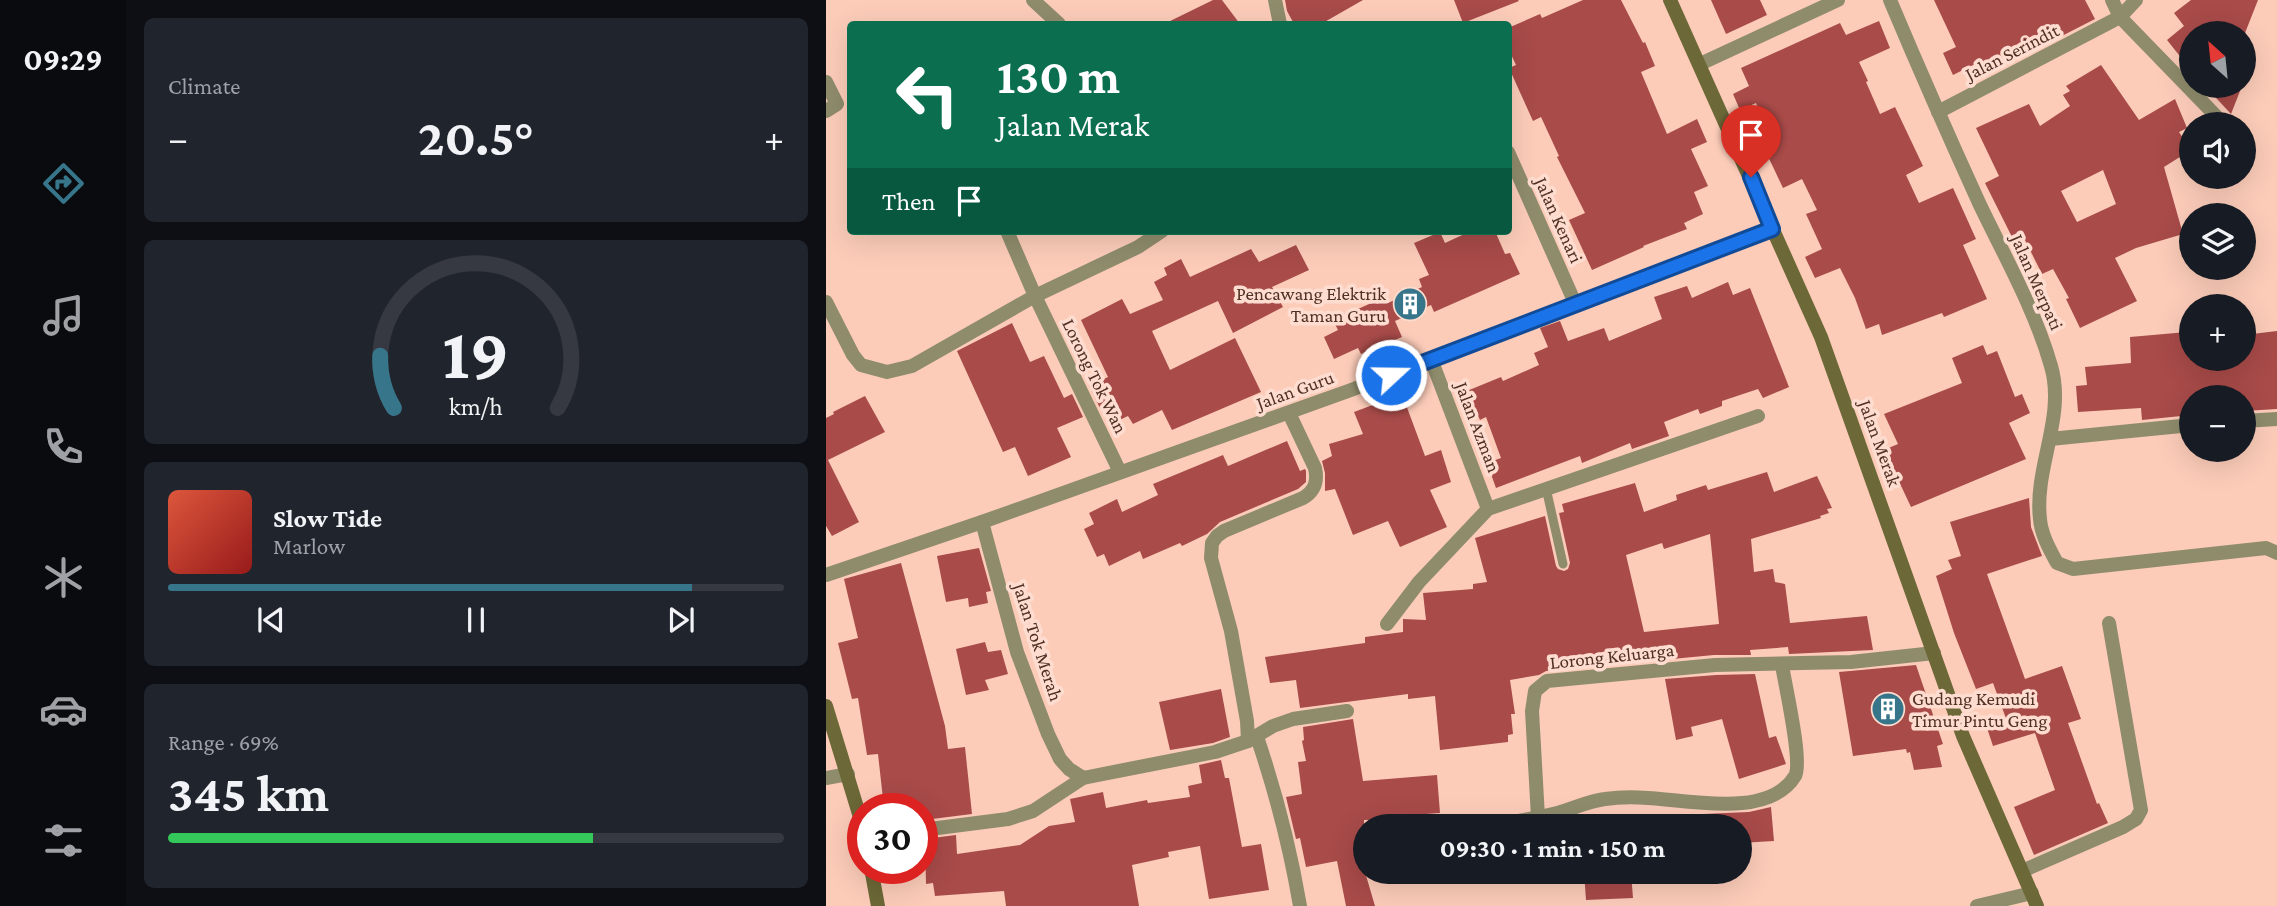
<!DOCTYPE html>
<html lang="en">
<head>
<meta charset="utf-8">
<style>
  body { margin:0; font-family:"Crimson Pro",serif; background:#20242c; color:#f1f3f6; height:100vh; display:flex; flex-direction:column; font-size:26px; white-space:nowrap }
  * { box-sizing:border-box; margin:0 }
  p { font-size:23px; color:#9ea1a6 }
  .icon { flex:none; width:38px; height:38px; fill:none; stroke:currentColor; stroke-width:2; stroke-linecap:round; stroke-linejoin:round }
  .map { position:relative; flex:1; overflow:hidden }
  .panel { display:flex; flex-direction:column; gap:18px; padding:18px; background:#0d0f14; width:700px }
  .panel>* { flex:none }
  .hud { position:absolute; left:21px; top:21px; width:665px; height:214px; border-radius:7px; box-shadow:0 7px 28px #0002; background:#0b6e4f; color:#fff; overflow:hidden }
  .needle { width:46px; rotate:333deg }
  .tools { position:absolute; left:1353px; top:21px; display:grid; gap:14px }
  .tools a { display:grid; place-items:center; width:77px; height:77px; border-radius:50%; background:#171b24; box-shadow:0 7px 28px #0002; font-size:35px }
  .speed { position:absolute; left:21px; top:793px; display:flex; gap:14px; font-size:35px; font-weight:700; text-align:center }
  .speed>* { display:grid; place-content:center; width:91px; height:91px; border-radius:50%; background:#171b24; box-shadow:0 7px 28px #0002; line-height:1 }
  .speed .limit { border:10px solid #d22; background:#fff; color:#111 }
  .pin { position:absolute; display:grid; place-items:center; width:60px; height:60px; color:#fff; margin:-72px -30px; border-radius:50% 50% 50% 0; rotate:-45deg; box-shadow:0 0 7px #0007 }
  .pin .icon { rotate:45deg }
  .me { position:absolute; width:77px; margin:-38px; rotate:69deg; stroke-linejoin:round; filter:drop-shadow(0 0 5px #0008) }
  .turn { display:flex; align-items:center; gap:24px; height:147px; padding:0 35px; font-size:32px }
  .turn .icon { width:91px; height:91px; stroke-width:2.5 }
  .turn b { display:block; font-size:49px; line-height:60px }
  .then { display:flex; align-items:center; height:66px; padding:0 35px; background:#0003; gap:14px; font-size:26px }
  .big { font-size:52px; font-weight:700; line-height:1.1 }
  .panel .card { flex:1; display:flex; flex-direction:column; justify-content:center; gap:10px; min-width:0; padding:0 24px; border-radius:10px; background:#20242c }
  .panel .dial { align-items:center; gap:0 }
  .dial svg { height:182px; overflow:visible; fill:none; stroke:#363941; stroke-width:7; stroke-linecap:round; text-anchor:middle }
  .dial text { fill:#f1f3f6; stroke:none }
  .song { display:flex; align-items:center; gap:21px }
  .cover { width:84px; height:84px; border-radius:10px; background:linear-gradient(135deg,hsl(10 70% 55%),hsl(0 70% 35%)) }
  .played { height:7px; border-radius:4px; background:linear-gradient(90deg,#37758a 85%,#363941 85%) }
  .keys { display:flex; justify-content:space-around; direction:ltr }
  .heat { display:flex; justify-content:space-between; align-items:center; font-size:38px; direction:ltr }
  .charge { height:10px; border-radius:5px; background:linear-gradient(90deg,#34c759 69%,#363941 0) }
  .trip { position:absolute; left:527px; top:814px; width:399px; height:70px; border-radius:35px; background:#171b24; box-shadow:0 7px 28px #0002; font-weight:700; line-height:70px; text-align:center }
  main { display:flex; flex:1; min-height:0 }
  .tab-bar { display:flex; flex-direction:column; width:126px; justify-content:space-around; align-items:center; background:#090b0e; color:#9ea1a6 }
  .tab-bar .icon { width:49px; height:49px }
  .tab-bar .active { color:#37758a }
  .tab-bar b { font-size:32px; color:#f1f3f6 }
  .map>svg:first-child { display:block }
  .building { fill:#a84b49; fill-rule:evenodd }
  .lines { fill:none; stroke-linecap:round; stroke-linejoin:round }
  .lane { stroke:#8f8c6c; stroke-width:9 }
  .street { stroke:#8f8c6c; stroke-width:14 }
  .secondary { stroke:#6d6837; stroke-width:14 }
  .route-casing { stroke:#114b97; stroke-width:18 }
  .route { stroke:#1a73e8; stroke-width:12 }
  .labels { text-anchor:middle; dominant-baseline:central; stroke-width:7; stroke-linejoin:round; paint-order:stroke }
  .street-label { font-size:19px; fill:#4f3023; stroke:#feddd0 }
  .poi-label { font-size:19px; fill:#4f3023; stroke:#feddd0; text-anchor:end }
</style>
</head>
<body>
<main>
<nav class="tab-bar">
<b>09:29</b>
<svg class="icon active" aria-label="directions" viewBox="0 0 24 24"><path d="M12 3l9 9-9 9-9-9zM9 14v-3h6M13 9l2 2-2 2"/></svg>
<svg class="icon" aria-label="music" viewBox="0 0 24 24"><path d="M9 18V5l10-2v13"/><circle cx="6" cy="18" r="3"/><circle cx="16" cy="16" r="3"/></svg>
<svg class="icon" aria-label="phone" viewBox="0 0 24 24"><path d="M5 4h4l2 5-3 2q2 4 5 5l2-3 5 2v4C11 20 4 13 5 4z"/></svg>
<svg class="icon" aria-label="climate" viewBox="0 0 24 24"><path d="M12 3v18M4 7l16 10M4 17L20 7"/></svg>
<svg class="icon" aria-label="car" viewBox="0 0 24 24"><path d="M5 17H2v-5l4-1 3-4h7l3 4 3 1v5h-3M9 17h6M6 11h13"/><circle cx="7" cy="17" r="2"/><circle cx="17" cy="17" r="2"/></svg>
<svg class="icon" aria-label="filters" viewBox="0 0 24 24"><path d="M4 7h16M4 17h16"/><circle cx="9" cy="7" r="2"/><circle cx="15" cy="17" r="2"/></svg>
</nav>
<section class="panel">
<div class="card"><p>Climate</p>
<div class="heat"><a>−</a><b class="big">20.5°</b><a>+</a></div>
</div>
<div class="card dial"><svg viewBox="0 0 100 80">
<path d="M14 69A42 42 0 1 1 86 69"/>
<path d="M14 69A42 42 0 0 1 8 46" stroke="#37758a"/>
<text x="50" y="56" font-size="32" font-weight="700">19</text>
<text x="50" y="72" font-size="11">km/h</text>
</svg></div>
<div class="card">
<div class="song"><i class="cover"></i><div><b>Slow Tide</b><p>Marlow</p></div></div>
<div class="played"></div>
<div class="keys"><svg class="icon" aria-label="previous" viewBox="0 0 24 24"><path d="M18 5L8 12l10 7zM5 5v14"/></svg><svg class="icon" aria-label="pause" viewBox="0 0 24 24"><path d="M8 5v14M16 5v14"/></svg><svg class="icon" aria-label="next" viewBox="0 0 24 24"><path d="M6 5l10 7-10 7zM19 5v14"/></svg></div>
</div>
<div class="card"><p>Range · 69%</p><b class="big">345 km</b><div class="charge"></div></div>
</section>
<div class="map">
<svg width="1451" height="906" viewBox="0 0 1451 906">
  <rect width="100%" height="100%" fill="#fcccb9"/>
  <g class="building">
    <path d="M387,0H396L414,24H338Z"/>
    <path d="M459,0H537L495,24H468L461,11Z"/>
    <path d="M628,0H692L693,1L637,23Z"/>
    <path d="M757,0H795L817,43L819,42L829,66L815,72L841,134L871,119L881,142L865,149L882,186L868,192L877,214L858,223L861,229L817,246L818,247L766,270L743,220L759,213L731,157L733,156L715,117L707,121L683,68L690,65L682,48V28L714,14L716,18Z"/>
    <path d="M885,0H934L941,15L900,34Z"/>
    <path d="M1108,0H1259L1269,19L1158,76L1151,63L1127,75L1117,53L1130,47Z"/>
    <path d="M1365,0H1432L1419,33H1365V70L1341,40L1358,26L1348,13Z"/>
    <path d="M1053,21L1064,48L1033,62L1042,81L1040,82L1054,114L1069,107L1097,166L1080,175L1093,203L1127,188L1150,239L1137,245L1161,299L1118,317L1116,313L1056,335L1053,324L1040,329L1029,298L1014,268L989,278L979,257L996,249L980,214L991,210L976,179L957,188L940,152L945,149L939,137L945,135L930,103L914,110L907,94L923,86L915,68L1014,23L1020,35Z"/>
    <path d="M1275,65L1313,120L1349,99L1361,128L1353,132L1365,150L1338,167L1357,234L1310,248L1289,258L1311,301L1254,328L1240,299L1243,298L1227,269L1216,274L1197,236L1188,241L1159,183L1173,176L1150,128L1203,104L1214,126L1244,106L1237,95L1244,91L1240,86ZM1277,170L1290,204L1251,222L1235,191Z"/>
    <path d="M1379,86H1416L1405,114Z"/>
    <path d="M645,231H669L679,254L684,253L694,274L608,312L605,305L569,321L576,337L535,354L532,348L508,359L498,337L512,330L507,320L559,297L562,303L596,287L593,279L603,275L588,243L614,232L619,243Z"/>
    <path d="M470,245L483,270L446,287L457,307L407,333L392,301L326,331L344,370L409,338L435,392L346,430L336,410L307,424L302,416L285,424L278,408L275,410L263,386L282,377L255,320L296,299L304,314L337,300L328,282L341,275L338,268L355,259L364,277L425,249L433,262Z"/>
    <path d="M902,282L907,295L924,288L963,387L937,398L932,389L896,401V406L874,414L872,409L838,422L843,436L806,449L804,443L756,463L754,456L670,488L661,463L675,458L660,417L654,420L650,411L644,414L636,393L675,377L677,381L713,365L708,353L722,347L714,328L734,321L742,341L778,328L783,341L836,319L828,297L861,286L866,298Z"/>
    <path d="M186,323L204,362L218,356L238,398L246,394L257,417L231,428L245,457L202,476L189,447L177,452L131,351Z"/>
    <path d="M1451,331V409L1418,411V397H1365V415L1316,420L1315,408L1252,412L1250,386L1261,385L1259,367L1305,363L1304,337L1361,332L1363,359H1418V335Z"/>
    <path d="M1157,345L1161,355L1171,351L1189,397L1196,394L1204,413L1183,423L1200,459L1085,507L1069,473L1062,475L1053,452L1072,444L1058,414L1136,383L1126,358Z"/>
    <path d="M576,394L599,456L615,450L625,482L604,490L621,527L574,547L562,521L527,535L509,489L499,491V473L496,461L506,456L503,444L537,434L528,412Z"/>
    <path d="M39,396L59,432L2,460L33,522L6,536L0,526V418L8,414L7,412Z"/>
    <path d="M461,441L474,471L479,469L480,471V482L472,489L394,522L381,534L356,546L354,543L317,559L314,551L283,566L278,554L271,557L258,529L268,524L263,513L291,499L296,512L332,495L327,484L397,455L402,466Z"/>
    <path d="M941,472L948,492L991,476L1006,508L1001,509L1003,513L994,516L995,518L925,539L928,572L947,569L949,582L959,584L964,623L1041,616L1047,650L963,654L962,647L924,650L925,655H888L720,671L713,675L684,680L689,714H685L687,734L682,735V742L614,750L609,696L582,699V694L474,708L470,680L444,683L439,657L539,643V637L577,632V619L600,620L597,593L647,589V584L661,582L649,538L719,516L730,566L732,569L738,571L742,569L744,563L733,513L738,512L736,504L809,483L818,512L851,500L850,495L880,485L882,490ZM884,534L893,624L818,632L800,555L836,543L838,549Z"/>
    <path d="M1203,498L1205,527L1216,556L1161,574L1199,679L1236,666L1255,719L1242,723L1271,804L1273,803L1282,823L1208,855L1188,807L1229,790L1209,733L1167,746L1161,728L1181,721L1167,683L1150,689L1128,633L1110,576L1126,569L1122,560L1135,556L1124,522Z"/>
    <path d="M153,548L165,591L160,592L162,603L143,607L142,598L120,602L111,556Z"/>
    <path d="M75,563L119,726L122,749L139,747L146,814L98,820L96,808H58L52,754L41,755L32,698L26,699L12,643L32,638L18,579Z"/>
    <path d="M159,642L162,652L175,650L182,674L159,680L163,690L140,695L130,649Z"/>
    <path d="M1090,665L1117,744L1111,746L1116,767L1088,770L1084,752L1081,753L1080,749L1027,756L1013,672Z"/>
    <path d="M929,674L943,738L950,736L960,764L913,779L896,719L865,727L867,736L850,740L839,679L890,675Z"/>
    <path d="M395,689L404,737L387,743L344,750L333,702Z"/>
    <path d="M527,719L537,781L611,775L614,813L586,815L587,819L538,820L539,872L549,906H520L511,861L480,867L474,838L470,839L460,797L476,794L472,762L480,761L476,741L478,740L477,727Z"/>
    <path d="M395,760L399,778H403L416,847L435,844L443,890L383,899L374,846L342,852L343,857L306,865L313,906H180L178,891L109,896L107,883L100,884L99,839L130,835L131,854L194,845L223,826L249,822L244,799L277,792L280,808L321,800L322,803L364,797L362,786L376,783L373,765Z"/>
    <path d="M945,807L948,841L914,843V826H878L877,814L923,812Z"/>
    <path d="M758,872H805L807,898L760,900Z"/>
  </g>
  <g class="lines">
    <path class="lane" d="M720,488L737,564"/>
    <g class="street">
      <path d="M207,0L233,24"/>
      <path d="M449,0L454,24"/>
      <path d="M1064,0C1093,69 1123,137 1154,205C1179,257 1209,310 1225,366C1240,417 1208,467 1214,519C1215,534 1224,550 1231,563L1247,569L1440,548L1451,553"/>
      <path d="M1286,0L1294,17L1391,117L1395,124"/>
      <path d="M874,64L1012,0"/>
      <path d="M0,82L11,104L0,111"/>
      <path d="M1112,112L1294,17L1310,0"/>
      <path d="M682,152L749,303"/>
      <path d="M181,231L209,296L294,472"/>
      <path d="M0,302L27,355L35,365L61,372L86,366L209,296L312,247L336,231"/>
      <path d="M605,359L662,509"/>
      <path d="M1418,421L1451,419"/>
      <path d="M1224,439L1365,425"/>
      <path d="M156,522L191,652L222,734L234,759L243,769L257,778L389,752L422,741L447,726L467,719L521,711"/>
      <path d="M0,575L156,522L525,390L946,229"/>
      <path d="M561,624L593,582L662,509L932,416"/>
      <path d="M431,737C450,793 464,847 474,906"/>
      <path d="M422,741L421,721L405,631L385,558L386,543L391,536L398,531L477,498C489,491 492,482 489,468L463,413"/>
      <path d="M0,778L22,774"/>
      <path d="M712,817L706,711L709,691L721,681L889,665L1025,662L1108,653"/>
      <path d="M659,826C681,822 705,820 727,814C745,810 761,801 779,799C793,797 808,797 822,798C862,800 943,819 969,776C977,762 959,685 956,665"/>
      <path d="M96,830L182,819L207,811L257,778"/>
      <path d="M1196,871L1297,827L1310,819L1315,810L1283,623"/>
      <path d="M1151,906L1206,893"/>
    </g>
    <g class="secondary">
      <path d="M844,0L995,337L1137,736L1211,906"/>
      <path d="M0,706L37,827"/>
      <path d="M45,868L52,906"/>
    </g>
  </g>
  <g class="lines">
    <defs>
      <path id="route" d="M565,375L946,229L925,177"/>
    </defs>
    <use href="#route" class="route-casing"/>
    <use href="#route" class="route"/>
  </g>
  <defs>
    <symbol id="building-disc" viewBox="-11 -11 22 22"><circle r="9.5" fill="#37758a" stroke="#feddd0"/><path d="M-4-6H4V6H1V3H-1V6H-4ZM-2.5-4.3h1.7v1.8h-1.7ZM.8-4.3h1.7v1.8H.8ZM-2.5-1h1.7V.8h-1.7ZM.8-1h1.7V.8H.8Z" fill="#fff"/></symbol>
  </defs>
  <g fill-rule="evenodd">
    <use href="#building-disc" x="565" y="285" width="38" height="38"/>
    <use href="#building-disc" x="1043" y="690" width="38" height="38"/>
  </g>
  <g class="labels">
    <g class="street-label">
      <text transform="translate(1186 52) rotate(-27)">Jalan Serindit</text>
      <text transform="translate(733 220) rotate(66)">Jalan Kenari</text>
      <text transform="translate(1211 282) rotate(66)">Jalan Merpati</text>
      <text transform="translate(269 376) rotate(64)">Lorong Tok Wan</text>
      <text transform="translate(469 390) rotate(-20)">Jalan Guru</text>
      <text transform="translate(652 427) rotate(69)">Jalan Azman</text>
      <text transform="translate(1054 443) rotate(70)">Jalan Merak</text>
      <text transform="translate(212 642) rotate(72)">Jalan Tok Merah</text>
      <text transform="translate(786 656) rotate(-6)">Lorong Keluarga</text>
    </g>
    <g class="poi-label">
      <text x="560" y="293">Pencawang Elektrik<tspan x="560" dy="22">Taman Guru</tspan></text>
      <text x="1086" y="698" text-anchor="start">Gudang Kemudi<tspan x="1086" dy="22">Timur Pintu Geng</tspan></text>
    </g>
  </g>
</svg>
<div class="tools">
<a><svg class="needle" viewBox="-14 -14 28 28"><path d="M0-13l5 13h-10z" fill="#e53935"/><path d="M0 13l5-13h-10z" fill="#9ea1a6"/></svg></a>
<a><svg class="icon" aria-label="sound" viewBox="0 0 24 24"><path d="M4 9h4l5-4v14l-5-4H4zM17 9q2 3 0 6"/></svg></a>
<a><svg class="icon" aria-label="layers" viewBox="0 0 24 24"><path d="M12 4l9 5-9 5-9-5zM3 14l9 5 9-5"/></svg></a>
<a>+</a>
<a>−</a>
</div>
<div class="speed"><div class="limit">30</div></div>
<div class="pin" style="left:925px;top:177px;background:#d93025"><svg class="icon" aria-label="arrive" viewBox="0 0 24 24"><path d="M6 21V4h12l-3 4 3 4H6"/></svg></div>
<svg class="me" style="left:565px;top:375px" viewBox="-20 -20 40 40"><circle r="17" fill="#1a73e8" stroke="#fff" stroke-width="3"/><path d="M0-11L8 9 0 5-8 9z" fill="#fff"/></svg>
<div class="trip">09:30 · 1 min · 150 m</div>
<div class="hud">
<div class="turn"><svg class="icon" aria-label="left" viewBox="0 0 24 24"><path d="M17 20v-9H6M10 6l-5 5 5 5"/></svg><div><b>130 m</b>Jalan Merak</div></div>
<div class="then">Then<svg class="icon" aria-label="arrive" viewBox="0 0 24 24"><path d="M6 21V4h12l-3 4 3 4H6"/></svg></div>
</div>
</div>
</main>
</body>
</html>
